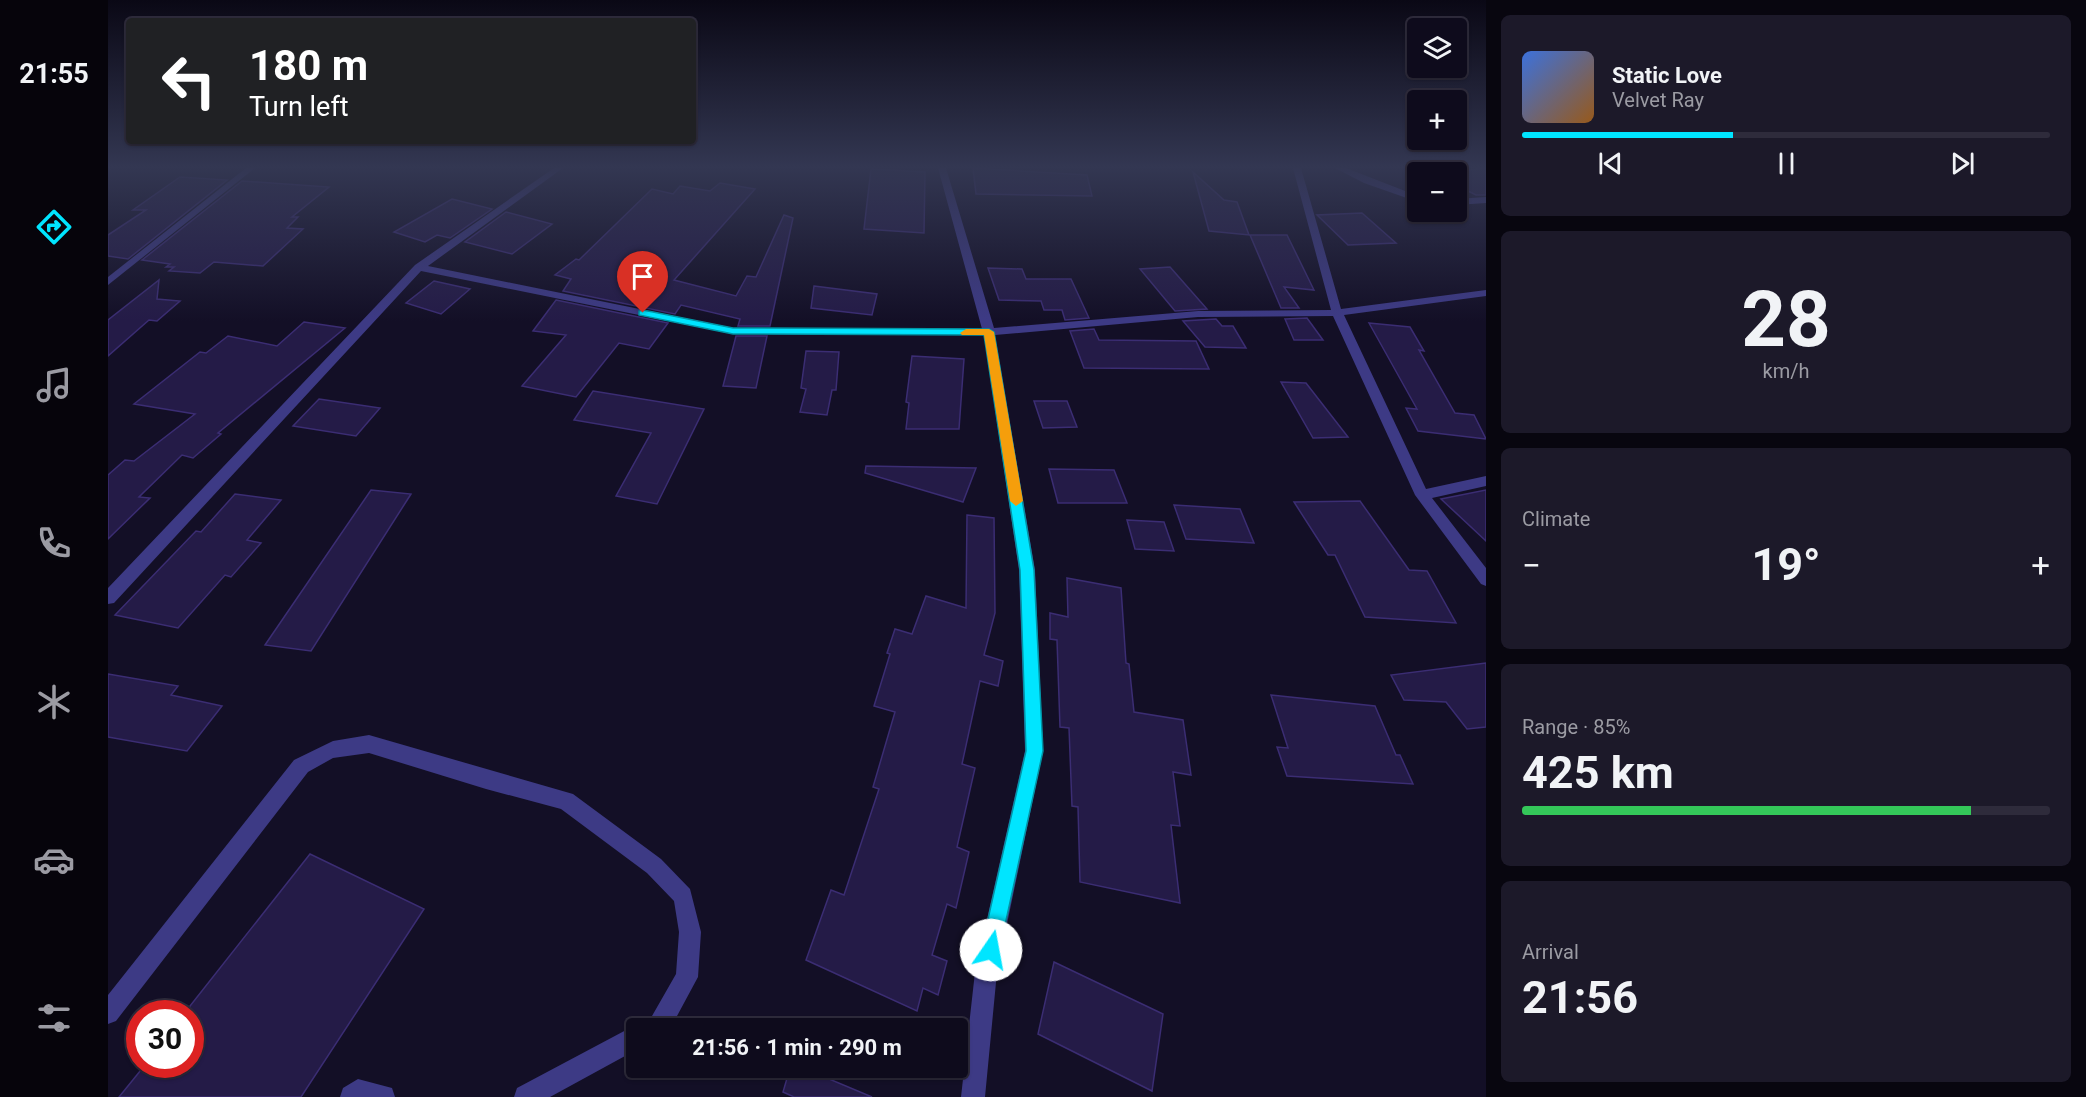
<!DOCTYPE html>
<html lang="en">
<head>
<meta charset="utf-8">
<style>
  body { margin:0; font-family:Roboto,sans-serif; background:#1c1929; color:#f1f3f6; height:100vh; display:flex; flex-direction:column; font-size:22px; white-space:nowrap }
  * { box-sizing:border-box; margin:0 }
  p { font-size:20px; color:#9b9ba3 }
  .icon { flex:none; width:33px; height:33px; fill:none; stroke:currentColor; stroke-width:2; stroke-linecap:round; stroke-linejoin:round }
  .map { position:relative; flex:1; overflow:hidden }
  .details { display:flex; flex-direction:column; gap:15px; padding:15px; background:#08060f; width:600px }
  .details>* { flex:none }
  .guide { position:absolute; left:18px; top:18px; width:570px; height:126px; border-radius:6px; box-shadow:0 2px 4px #0004,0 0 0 2px #2e2b3b; background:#202124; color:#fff; overflow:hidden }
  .fabs { position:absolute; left:1299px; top:18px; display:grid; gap:12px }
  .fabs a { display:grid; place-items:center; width:60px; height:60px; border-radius:6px; background:#0e0b1c; box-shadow:0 2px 4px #0004,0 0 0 2px #2e2b3b; font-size:30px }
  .speed { position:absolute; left:18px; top:1000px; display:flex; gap:12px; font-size:30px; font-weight:700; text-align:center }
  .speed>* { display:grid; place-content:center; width:78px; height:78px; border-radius:50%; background:#0e0b1c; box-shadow:0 2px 4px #0004,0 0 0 2px #2e2b3b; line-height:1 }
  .speed .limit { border:9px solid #d22; background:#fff; color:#111 }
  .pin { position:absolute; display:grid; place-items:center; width:51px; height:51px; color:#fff; margin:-62px -26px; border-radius:50% 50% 50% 0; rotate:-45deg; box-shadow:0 0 6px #0007 }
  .pin .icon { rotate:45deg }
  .me { position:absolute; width:66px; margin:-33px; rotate:12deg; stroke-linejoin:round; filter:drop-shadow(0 0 4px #0008) }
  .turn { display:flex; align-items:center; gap:21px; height:126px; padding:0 24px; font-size:27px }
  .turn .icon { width:78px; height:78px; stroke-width:2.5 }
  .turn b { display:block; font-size:42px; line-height:51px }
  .big { font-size:45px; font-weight:700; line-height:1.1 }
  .details .widget { flex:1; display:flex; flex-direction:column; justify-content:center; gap:9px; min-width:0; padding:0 21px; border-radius:9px; background:#1c1929 }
  .details .dial { align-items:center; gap:0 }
  .dial b { font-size:78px; line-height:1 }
  .song { display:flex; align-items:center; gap:18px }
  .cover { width:72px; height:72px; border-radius:9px; background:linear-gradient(135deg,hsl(220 70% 55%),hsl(30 70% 35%)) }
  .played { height:6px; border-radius:3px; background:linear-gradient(90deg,#00e5ff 40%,#2e2b3b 40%) }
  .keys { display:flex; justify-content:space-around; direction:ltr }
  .heat { display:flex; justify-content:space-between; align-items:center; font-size:33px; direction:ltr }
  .charge { height:9px; border-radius:4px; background:linear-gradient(90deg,#34c759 85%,#2e2b3b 0) }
  .trip { position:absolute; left:518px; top:1018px; width:342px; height:60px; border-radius:6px; background:#0e0b1c; box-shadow:0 2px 4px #0004,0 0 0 2px #2e2b3b; font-weight:700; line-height:60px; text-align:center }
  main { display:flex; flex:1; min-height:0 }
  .tab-bar { display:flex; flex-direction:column; width:108px; justify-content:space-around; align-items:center; background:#06040b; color:#9b9ba3 }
  .tab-bar .icon { width:42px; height:42px }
  .tab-bar .current { color:#00e5ff }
  .tab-bar b { font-size:27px; color:#f1f3f6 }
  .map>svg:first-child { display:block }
  .building { fill:#241b47; stroke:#3b2d73; stroke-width:1.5 }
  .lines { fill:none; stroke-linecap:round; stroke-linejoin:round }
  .minor { fill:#3d3a85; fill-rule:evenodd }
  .route { fill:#00e5ff; stroke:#0095a6; stroke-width:1.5 }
  .slow { fill:#f59e0b }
</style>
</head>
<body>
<main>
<nav class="tab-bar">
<b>21:55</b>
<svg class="icon current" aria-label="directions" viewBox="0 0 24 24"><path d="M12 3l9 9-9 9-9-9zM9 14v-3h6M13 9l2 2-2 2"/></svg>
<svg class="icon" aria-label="music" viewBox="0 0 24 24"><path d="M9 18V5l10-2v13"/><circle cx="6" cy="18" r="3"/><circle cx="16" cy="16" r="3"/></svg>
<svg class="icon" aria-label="phone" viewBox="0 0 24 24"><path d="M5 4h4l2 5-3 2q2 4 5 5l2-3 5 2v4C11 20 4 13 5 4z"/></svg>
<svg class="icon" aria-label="climate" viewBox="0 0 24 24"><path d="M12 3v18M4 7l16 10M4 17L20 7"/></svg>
<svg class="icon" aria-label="car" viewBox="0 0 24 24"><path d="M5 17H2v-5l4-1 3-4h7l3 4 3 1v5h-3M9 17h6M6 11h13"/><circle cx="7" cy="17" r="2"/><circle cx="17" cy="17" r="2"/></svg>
<svg class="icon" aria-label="filters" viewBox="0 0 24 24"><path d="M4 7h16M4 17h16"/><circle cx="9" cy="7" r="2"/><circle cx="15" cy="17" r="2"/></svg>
</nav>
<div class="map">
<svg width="1378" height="1097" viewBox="0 0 1378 1097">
  <rect width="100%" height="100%" fill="#130f26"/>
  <g class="building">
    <path d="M865,168L979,175L984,196L868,194Z"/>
    <path d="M1378,168V195H1368L1348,185V172H1344Z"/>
    <path d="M763,169L817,172L816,233L756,229Z"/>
    <path d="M1085,172L1116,200L1129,202L1141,235L1101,231Z"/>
    <path d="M72,177L119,180L20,259L0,256V235L38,210H25Z"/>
    <path d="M134,181L221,187L184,217H190L179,228L195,229L155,266L106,262L92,273L61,271L66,267H58L62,264L34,260Z"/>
    <path d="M612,183L647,189L566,280L628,296L639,276L648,277L676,215L685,218L662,326H630L632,319L573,305L567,314L455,291L463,279L447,275L468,259L471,260L544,189L565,194L572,186L602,191Z"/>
    <path d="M344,199L384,209L342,238L329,235L317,242L286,232Z"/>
    <path d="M398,212L444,224L404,254L357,242Z"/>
    <path d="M1254,213L1288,243L1240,245L1209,215Z"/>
    <path d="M1142,235H1179L1206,290L1176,287L1191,308H1173Z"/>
    <path d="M1062,267L1099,309L1067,311L1032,269Z"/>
    <path d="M880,268L914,269L918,279H963L981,318L957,320L954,310H936L933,301L891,300Z"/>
    <path d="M51,280L49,299L72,301L49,321L41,320L0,356V320Z"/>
    <path d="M326,281L362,289L333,314L298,303Z"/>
    <path d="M706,286L769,294L764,315L703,308Z"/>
    <path d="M448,300L560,323L541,349L511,343L468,397L414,386L458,335L425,331Z"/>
    <path d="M1199,318L1215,340H1186L1177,319Z"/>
    <path d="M1108,319L1114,326H1125L1138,348L1097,347L1075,321Z"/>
    <path d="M196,322L237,328L110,433L113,434L85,458L74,455L31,497L42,498L0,539V475L17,460L26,461L87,414L26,404L92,352L98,353L120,336L169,346Z"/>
    <path d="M1261,323L1302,327L1316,351L1311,350L1347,413L1366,415L1378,439L1310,431L1298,408L1309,409Z"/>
    <path d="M986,329L991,340L1088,341L1101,369L976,368L962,331Z"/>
    <path d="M628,336H659L648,388L615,386Z"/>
    <path d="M698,351L731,352L728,390H724L719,415L692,412L698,389L693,388Z"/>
    <path d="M804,356L856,359L851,429H798L801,403L798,402Z"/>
    <path d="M1173,382L1198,383L1240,437L1205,438Z"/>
    <path d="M485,391L596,409L549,504L508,496L543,433L466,420Z"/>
    <path d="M211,399L272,408L248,436L185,426Z"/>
    <path d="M926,401H959L969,427L935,428Z"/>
    <path d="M758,466L868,468L855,502L757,473Z"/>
    <path d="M941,469L1006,470L1019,503H950Z"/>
    <path d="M263,490L303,494L203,651L157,645Z"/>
    <path d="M1378,490V541L1333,499Z"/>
    <path d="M127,494L173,500L139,540L153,543L123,577L117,575L70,628L7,615L88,531L93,532Z"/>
    <path d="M1252,501L1301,570L1319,571L1348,623L1257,617L1227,555H1220L1186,502Z"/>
    <path d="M1066,505L1132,509L1146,543L1078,539Z"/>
    <path d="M859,515L886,518L887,613L876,655L895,661L890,686L872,681L854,764L867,768L849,847L861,852L848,908L839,904L824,955L839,961L830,995L815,988L809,1011L698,960L723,890L736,895L771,789L765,787L787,712L766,706L782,654L779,653L787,629L804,634L818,596L858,608Z"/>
    <path d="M1019,520L1056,522L1066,551L1027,549Z"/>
    <path d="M959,578L1013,588L1018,663L1021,664L1026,712L1075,720L1083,775L1065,772L1072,826L1063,825L1072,903L972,882L970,807L964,806L961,728L952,727L949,640L942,639V613L960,617Z"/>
    <path d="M1378,663V727L1359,729L1338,702L1296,700L1283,675Z"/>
    <path d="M0,674L70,686L63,695L114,706L79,751L0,737Z"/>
    <path d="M1163,695L1267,706L1288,755H1292L1305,784L1179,776L1169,747L1180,748Z"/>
    <path d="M202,854L316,909L193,1097H11L37,1065H82V1006Z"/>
    <path d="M946,962L1055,1014L1044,1091L930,1034Z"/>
    <path d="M682,1068H695L764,1097H686L675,1092Z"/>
  </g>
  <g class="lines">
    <g class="minor">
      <path d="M138,168H147L0,285V277Z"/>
      <path d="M446,168H455L320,266L625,328L874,329L830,168H838L886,328L1090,311L1223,310L1185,168H1193L1233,309L1378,290V296L1236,315L1318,489L1378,476V486L1324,498L1378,568V586L1373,584L1307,495L1225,316L1090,317L887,335L927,570L935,751L889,972L877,1097H853L867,972L917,751L911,570L876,335L625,334L313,271L6,603L0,604V588L307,265Z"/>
      <path d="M1227,168H1238L1310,196V202L1256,183Z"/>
      <path d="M1378,197V203L1348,205V199Z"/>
      <path d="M261,735L465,794L553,859L582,889L593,932L590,977L562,1029H528V1050L442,1097H406L409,1088L520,1029L528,1025L532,1027L535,1021L544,1016L568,974L571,932L566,901L539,873L453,809L378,789L261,753L225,758L200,772L8,1021L0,1024V995L186,760L225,741Z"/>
      <path d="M250,1079L284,1088L287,1097H232L235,1088Z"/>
    </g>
  </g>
  <linearGradient id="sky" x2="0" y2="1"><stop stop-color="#0a0815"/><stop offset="0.52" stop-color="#333752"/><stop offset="1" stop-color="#333752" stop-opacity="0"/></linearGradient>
  <rect width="1378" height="321" fill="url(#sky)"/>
  <path class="route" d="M535,310L625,328L881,329L886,332L926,570L935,751L890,957L883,960L876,957L873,950L918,751L912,570L876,335L625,334L531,315V311Z"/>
  <path class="slow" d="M858,329H881L886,332L915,501L908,506L902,501L876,335H854L852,333Z"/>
</svg>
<div class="fabs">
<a><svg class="icon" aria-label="layers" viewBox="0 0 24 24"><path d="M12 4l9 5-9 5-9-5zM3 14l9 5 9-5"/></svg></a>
<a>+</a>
<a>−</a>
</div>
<div class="speed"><div class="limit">30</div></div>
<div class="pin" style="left:535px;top:313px;background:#d93025"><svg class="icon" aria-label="arrive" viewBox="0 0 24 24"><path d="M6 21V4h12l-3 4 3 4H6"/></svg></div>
<svg class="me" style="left:883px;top:950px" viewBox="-20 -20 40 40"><circle r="19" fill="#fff"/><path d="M0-13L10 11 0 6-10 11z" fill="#00e5ff"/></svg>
<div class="trip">21:56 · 1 min · 290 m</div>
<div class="guide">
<div class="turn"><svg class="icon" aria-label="left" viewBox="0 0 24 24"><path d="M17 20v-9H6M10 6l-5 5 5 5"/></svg><div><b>180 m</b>Turn left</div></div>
</div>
</div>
<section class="details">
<div class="widget">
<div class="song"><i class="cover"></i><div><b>Static Love</b><p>Velvet Ray</p></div></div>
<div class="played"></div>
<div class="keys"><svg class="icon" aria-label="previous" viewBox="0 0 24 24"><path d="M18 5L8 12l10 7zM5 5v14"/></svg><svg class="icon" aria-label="pause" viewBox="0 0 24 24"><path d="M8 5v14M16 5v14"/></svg><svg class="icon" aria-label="next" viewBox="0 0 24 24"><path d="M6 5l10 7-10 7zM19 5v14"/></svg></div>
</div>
<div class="widget dial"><b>28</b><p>km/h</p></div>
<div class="widget"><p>Climate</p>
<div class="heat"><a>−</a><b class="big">19°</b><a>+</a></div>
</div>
<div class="widget"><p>Range · 85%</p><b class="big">425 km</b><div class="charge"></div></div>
<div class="widget"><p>Arrival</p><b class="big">21:56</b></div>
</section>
</main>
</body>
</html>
